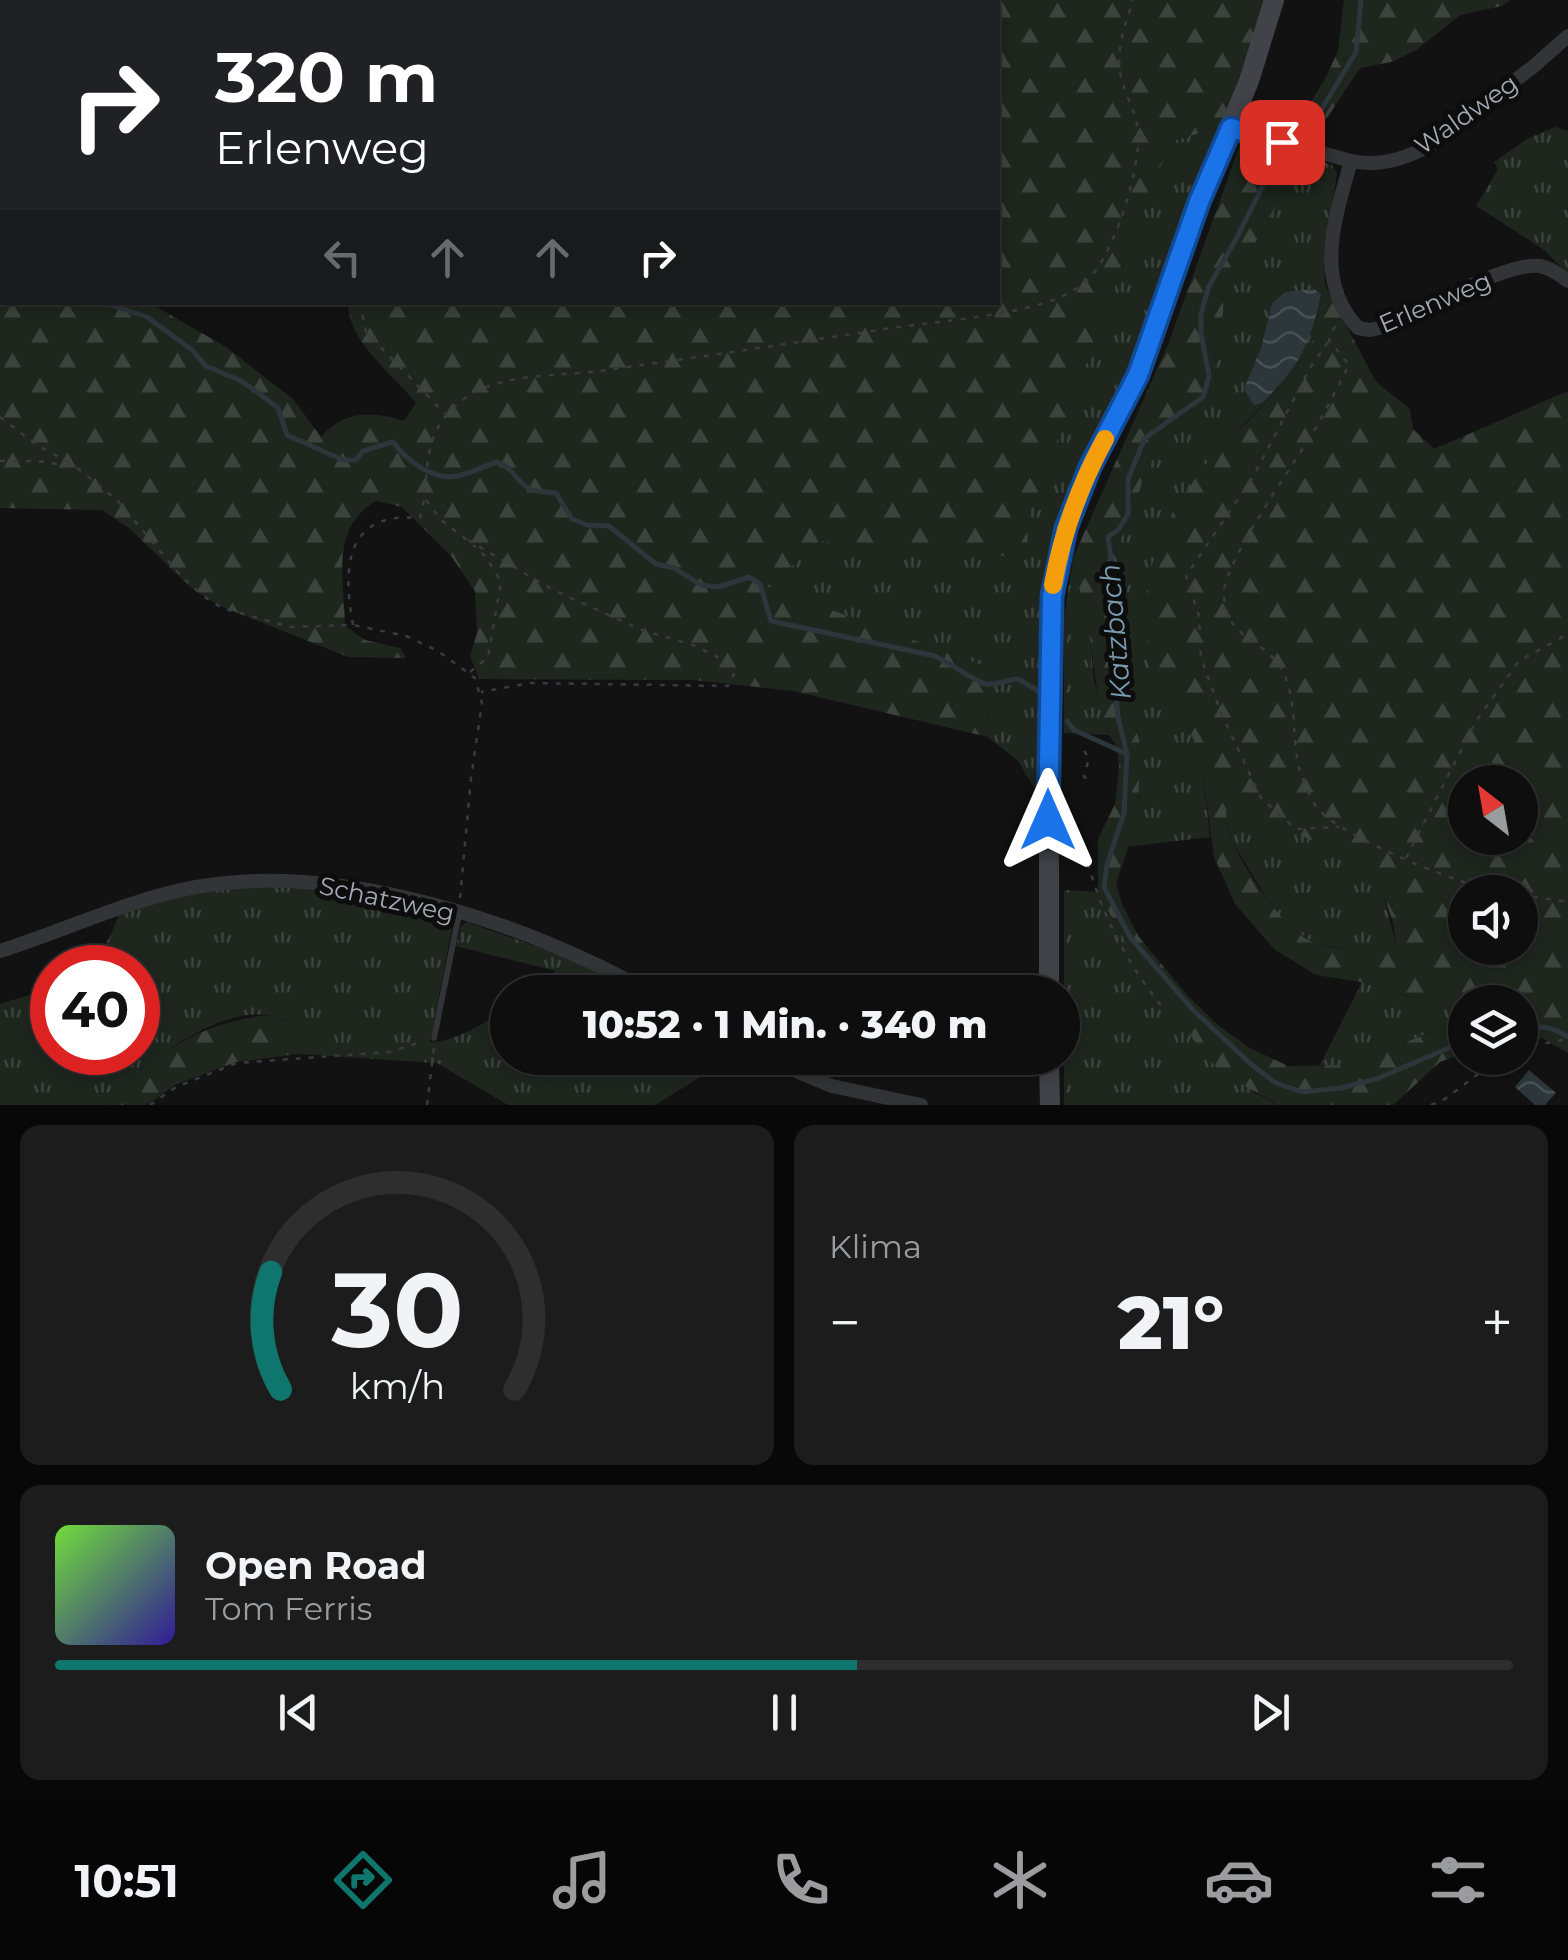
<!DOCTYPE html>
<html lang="de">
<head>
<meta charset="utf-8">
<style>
  body { margin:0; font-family:Montserrat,sans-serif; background:#1c1c1c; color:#f1f3f6; height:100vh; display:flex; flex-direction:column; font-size:38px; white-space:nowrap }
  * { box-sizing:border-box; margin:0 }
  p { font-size:32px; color:#9b9c9e }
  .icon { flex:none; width:55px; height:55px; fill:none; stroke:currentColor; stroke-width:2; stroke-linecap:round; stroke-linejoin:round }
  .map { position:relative; height:1105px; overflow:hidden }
  .side { display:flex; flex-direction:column; gap:20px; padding:20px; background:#080808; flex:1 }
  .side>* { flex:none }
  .guide { position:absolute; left:0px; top:0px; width:1000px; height:305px; box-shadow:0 5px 15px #0003,0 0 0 2px #2e2e2e; background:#202124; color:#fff; overflow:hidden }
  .needle { width:65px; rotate:329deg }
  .fabs { position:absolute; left:1448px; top:765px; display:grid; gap:20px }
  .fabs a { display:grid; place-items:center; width:90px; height:90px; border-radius:50%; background:#0e0e0e; box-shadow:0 5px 15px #0003,0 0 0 2px #2e2e2e; font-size:50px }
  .speed { position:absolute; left:30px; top:945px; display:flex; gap:20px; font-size:50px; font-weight:700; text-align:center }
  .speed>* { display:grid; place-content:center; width:130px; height:130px; border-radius:50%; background:#0e0e0e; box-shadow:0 5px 15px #0003,0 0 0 2px #2e2e2e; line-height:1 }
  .speed .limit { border:15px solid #d22; background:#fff; color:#111 }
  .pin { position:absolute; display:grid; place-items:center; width:85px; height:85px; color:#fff; margin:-42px; border-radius:20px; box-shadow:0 5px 15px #0006 }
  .me { position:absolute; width:110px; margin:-55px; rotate:0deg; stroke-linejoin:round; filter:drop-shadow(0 0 8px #0008) }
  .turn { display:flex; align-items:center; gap:35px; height:210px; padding:0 50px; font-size:45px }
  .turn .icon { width:130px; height:130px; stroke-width:2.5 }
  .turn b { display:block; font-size:70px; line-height:85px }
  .lanes { display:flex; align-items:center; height:95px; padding:0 50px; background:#0003; justify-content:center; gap:50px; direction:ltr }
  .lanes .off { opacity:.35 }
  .big { font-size:75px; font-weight:800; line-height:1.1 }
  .side .tile { flex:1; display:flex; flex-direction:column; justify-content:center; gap:15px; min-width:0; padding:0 35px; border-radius:20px; background:#1c1c1c }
  .side .dial { align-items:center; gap:0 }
  .dial svg { height:260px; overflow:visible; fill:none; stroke:#2e2e2e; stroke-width:7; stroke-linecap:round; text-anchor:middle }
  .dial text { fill:#f1f3f6; stroke:none }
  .song { display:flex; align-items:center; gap:30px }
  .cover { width:120px; height:120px; border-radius:15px; background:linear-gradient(135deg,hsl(100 70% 55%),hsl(250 70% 35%)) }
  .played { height:10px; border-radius:5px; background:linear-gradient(90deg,#0f766e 55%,#2e2e2e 55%) }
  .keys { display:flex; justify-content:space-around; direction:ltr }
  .heat { display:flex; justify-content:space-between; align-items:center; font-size:55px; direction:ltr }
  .side .tiles { flex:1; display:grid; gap:20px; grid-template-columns:1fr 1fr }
  .tile:last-child { grid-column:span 2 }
  .trip { position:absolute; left:490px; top:975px; width:590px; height:100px; border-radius:50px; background:#0e0e0e; box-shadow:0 5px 15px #0003,0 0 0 2px #2e2e2e; font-weight:800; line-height:100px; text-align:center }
  .dock { display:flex; height:160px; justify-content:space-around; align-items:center; background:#060606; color:#9b9c9e }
  .dock .icon { width:70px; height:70px }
  .dock .selected { color:#0f766e }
  .dock b { font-size:45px; color:#f1f3f6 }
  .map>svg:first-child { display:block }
  .grass { fill:url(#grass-tufts) }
  .forest { fill:url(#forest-firs); fill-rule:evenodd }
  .water { fill:url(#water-waves) }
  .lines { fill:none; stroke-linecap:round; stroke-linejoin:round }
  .stream { stroke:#2c363b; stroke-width:5 }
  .path { stroke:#393b3f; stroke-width:2.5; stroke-dasharray:5 8; stroke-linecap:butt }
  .lane { stroke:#333438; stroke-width:6 }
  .street { stroke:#333438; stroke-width:14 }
  .secondary { stroke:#414348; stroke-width:20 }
  .route-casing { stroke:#114b97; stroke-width:25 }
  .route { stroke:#1a73e8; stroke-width:18 }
  .slow { stroke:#f59e0b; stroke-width:18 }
  .labels { text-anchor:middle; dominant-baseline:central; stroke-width:10; stroke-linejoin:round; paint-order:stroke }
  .street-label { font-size:25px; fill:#a3aab4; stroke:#0d0d0e }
  .water-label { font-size:28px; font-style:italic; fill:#7b9bae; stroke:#0d0d0e }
</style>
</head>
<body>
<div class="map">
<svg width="1568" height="1105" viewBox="0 0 1568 1105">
  <defs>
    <pattern id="grass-tufts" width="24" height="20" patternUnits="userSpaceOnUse" patternTransform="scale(2.5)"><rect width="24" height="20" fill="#1e261e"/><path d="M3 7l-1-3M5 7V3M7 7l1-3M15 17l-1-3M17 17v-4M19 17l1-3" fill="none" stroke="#3c433c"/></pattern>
    <pattern id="forest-firs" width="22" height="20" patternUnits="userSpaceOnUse" patternTransform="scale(2.5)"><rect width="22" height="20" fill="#1e261e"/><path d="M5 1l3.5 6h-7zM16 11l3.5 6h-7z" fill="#3c433c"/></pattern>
    <pattern id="water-waves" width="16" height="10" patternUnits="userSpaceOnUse" patternTransform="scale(2.5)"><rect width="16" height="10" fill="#2c363b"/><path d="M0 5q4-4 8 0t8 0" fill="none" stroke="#475055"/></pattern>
  </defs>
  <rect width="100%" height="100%" fill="#121213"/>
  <g class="grass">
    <path d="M1223,126L1148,329L1053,549L1043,598L1039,644L1040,798L1018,761L988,737L987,667L765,587L823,541L1027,557V520L1170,142Z"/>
    <path d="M1555,127L1568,131V274L1543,249L1476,206L1498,169L1494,162L1527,139Z"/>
    <path d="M1306,156L1332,165L1337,173L1325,253V285L1310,348L1292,376L1242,426L1174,509L1149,573L1143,617L1153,681L1192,736L1201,762L1210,837L1126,847L1137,821L1141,747L1129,704L1116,546L1132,519L1145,471L1167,440L1206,409L1216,387L1214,347L1223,314L1224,285L1267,226L1283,189Z"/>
    <path d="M1073,558L1090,639L1094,681L1109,735L1064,733V618Z"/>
    <path d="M1226,795L1302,835L1363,862L1383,894L1396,945L1349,949L1315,944L1286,924L1267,899L1232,841L1226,818Z"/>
    <path d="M308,887L404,903L454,917L430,1042C455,1042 488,1022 507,1007L508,1058H731L655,1105H508L437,1063L298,1054L294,1025C236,986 143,1065 104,1105H0V1004L52,988V1052H138V968L89,967L110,937L120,912L213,888Z"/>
    <path d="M1064,890L1098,892L1121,934L1161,986L1186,1027L1255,1093L1280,1105H1064Z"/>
    <path d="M467,922L566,957L641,992H528L556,971L456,946L461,926Z"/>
    <path d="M1362,982L1397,994L1437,1001L1465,1015V1027L1432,1031L1351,1065H1320Z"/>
  </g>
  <g class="forest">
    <path d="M516,0H1266L1223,126L1170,142L1027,520L1028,558L823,541L766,586L987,667L988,737L793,691L693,680L479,679L470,656L477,633L475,591L451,556L402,507L376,501C330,528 344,579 345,626L365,640L400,648L406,658L348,657L218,605L190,587L129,528L102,510L0,508V140L2,302L150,303L226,347L293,399L321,437C345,410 372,411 404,421L416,403C393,374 348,342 348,303L998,302V2Z"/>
    <path d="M1344,0H1510L1502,6L1460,15L1415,51L1391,62L1360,68L1310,144L1288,138L1325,79L1338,51Z"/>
    <path d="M1242,139L1306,156L1283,189L1267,226L1224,285L1223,314L1214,348L1216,387L1206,409L1167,440L1145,471L1132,519L1116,546L1129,704L1141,747L1137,821L1116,883L1122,904L1139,937L1189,997L1219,1026L1250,1048L1288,1066L1351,1065L1433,1031L1465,1027V1053L1440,1062L1393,1105H1280L1223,1074L1201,1052L1161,986L1121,934L1098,892V839L1115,804L1119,766L1117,747L1109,735L1099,704L1090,639L1073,558L1169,342Z"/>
    <path d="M1325,285L1376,382L1410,409L1413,429L1434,449L1568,391V1053L1542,1038L1520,1041V1002H1465V1015L1437,1001L1397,994L1362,982L1316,975L1275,950L1235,904L1214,857L1201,762L1192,736L1153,681L1143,617L1149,573L1174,509L1205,465L1292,376L1310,348ZM1520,782V838H1465V782ZM1226,796L1302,836L1363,862L1383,894L1393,922L1396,944C1370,947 1342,952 1317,944C1285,934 1247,873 1233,843C1226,829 1226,811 1226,796ZM1520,892V948H1465V892Z"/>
    <path d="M273,1015L295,1025L298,1054L236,1062L175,1085L147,1105H104C151,1056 203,1019 273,1015Z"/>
  </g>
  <g class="water">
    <path d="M1314,289L1321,294C1313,331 1304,359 1278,386C1269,395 1266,403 1254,405L1244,389L1261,348L1272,304L1285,292Z"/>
    <path d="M1529,1070L1556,1093L1545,1105H1535L1515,1087Z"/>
  </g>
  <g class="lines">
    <g class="stream">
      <path d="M1361,0L1356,52L1308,132L1277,158L1235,241L1209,286L1201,314V333L1209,376L1203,397L1145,438L1128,479V514L1119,529L1108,537L1112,565L1110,637L1118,717L1127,754L1124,813L1107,865L1104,887L1130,937L1193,1010L1252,1065L1276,1083L1302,1092L1341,1088L1376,1079L1465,1041"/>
      <path d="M0,183L2,188"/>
      <path d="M0,212L2,202"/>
      <path d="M102,302L147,317L192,350L206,366L241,381L260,394L278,408L287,435L343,460H356L363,451L393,442C406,460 433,481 457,476C470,474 484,466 497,462C517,470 515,482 530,489C537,492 549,492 556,493L572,519L587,525L609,526L656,564L674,568L701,585L718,587L749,577L760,584L771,621L935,656C946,661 978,683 986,684C997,686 1007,679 1018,679L1039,691"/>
      <path d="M1067,721L1074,730L1127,754"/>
      <path d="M1520,1027C1539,1026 1552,1026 1568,1037"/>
    </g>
    <g class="path">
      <path d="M105,0L107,2"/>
      <path d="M360,302L366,332L445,414"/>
      <path d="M1335,326L1329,340L1349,365C1336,389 1324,415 1309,439C1291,468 1225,562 1224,592C1223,641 1269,639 1284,674C1298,705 1291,740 1300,771C1304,783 1312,804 1321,812C1346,838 1464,887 1501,892"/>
      <path d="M1328,342L1310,368L1253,477L1186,576L1199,616L1201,658L1221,713L1261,798L1296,829L1339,827"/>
      <path d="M0,417L37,445L75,466"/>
      <path d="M0,461H38L76,467L117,500L182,577L203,596L222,608L290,627L353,625L406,636L438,651L475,678L482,703L471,778L460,898"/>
      <path d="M426,500L440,519L467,540"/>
      <path d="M468,540L553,590L642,630L693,645L716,656L734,674L728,686L530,683L481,692"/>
      <path d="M353,625C342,566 346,511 420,518C430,484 421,447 445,417C482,370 547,378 600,371C700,357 799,342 899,327C944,321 1015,315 1056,299C1069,294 1083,285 1093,274C1116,246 1141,168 1138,131C1136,113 1127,98 1122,81C1114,53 1125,26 1133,0"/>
      <path d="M470,672L488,657L501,582L486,557L473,545"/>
      <path d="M1084,751L1089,758L1084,777L1090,780"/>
      <path d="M1406,858L1476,721L1519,661L1568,634"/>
      <path d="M1088,863C1103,918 1127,963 1163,1008"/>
      <path d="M1520,895L1568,902"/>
      <path d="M1520,1048L1568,1039"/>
      <path d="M150,1105L176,1087L237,1063L389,1052L421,1042"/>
      <path d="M427,1105L434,1047"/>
      <path d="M1431,1105L1445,1099L1499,1058"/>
    </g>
    <path class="lane" d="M434,1038L459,914"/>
    <g class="street">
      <path d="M1231,128L1351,161C1335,218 1313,280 1358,328L1370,330L1384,327C1417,312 1508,261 1540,266C1551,268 1560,275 1568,281"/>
      <path d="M1351,161C1379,167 1408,158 1432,144L1534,66L1568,36"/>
      <path d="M0,951C66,930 127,900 196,887C339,861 525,922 649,992"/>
      <path d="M765,1058L832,1086L921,1105"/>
    </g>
    <g class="secondary">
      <path d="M1049,992V631L1057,564L1077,497L1138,375L1153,338L1199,202L1249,81L1274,0"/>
      <path d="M1049,1058L1050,1105"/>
    </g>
  </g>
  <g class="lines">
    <defs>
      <path id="route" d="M1048,820L1052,596L1066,528L1090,467L1138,375L1199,202L1231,128L1282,142"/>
    </defs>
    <use href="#route" class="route-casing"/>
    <use href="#route" class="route"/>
    <path class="slow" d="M1053,585C1062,533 1080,485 1105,439"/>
  </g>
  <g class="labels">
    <g class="street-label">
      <text transform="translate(1466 114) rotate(-35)">Waldweg</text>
      <text transform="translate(1435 302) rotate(-23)">Erlenweg</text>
      <text transform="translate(387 899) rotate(12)">Schatzweg</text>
    </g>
    <g class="water-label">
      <text transform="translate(1115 632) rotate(-95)">Katzbach</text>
    </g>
  </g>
</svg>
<div class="fabs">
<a><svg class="needle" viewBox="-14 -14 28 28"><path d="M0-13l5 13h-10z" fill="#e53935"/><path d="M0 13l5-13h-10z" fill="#9b9c9e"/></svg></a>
<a><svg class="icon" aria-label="sound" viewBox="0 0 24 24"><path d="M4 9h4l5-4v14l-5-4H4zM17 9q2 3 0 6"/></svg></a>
<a><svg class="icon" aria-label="layers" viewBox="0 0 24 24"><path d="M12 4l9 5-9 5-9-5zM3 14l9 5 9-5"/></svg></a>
</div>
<div class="speed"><div class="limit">40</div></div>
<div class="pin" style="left:1282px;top:142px;background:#d93025"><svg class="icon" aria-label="arrive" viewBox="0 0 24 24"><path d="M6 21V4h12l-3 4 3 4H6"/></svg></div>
<svg class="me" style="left:1048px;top:820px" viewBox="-20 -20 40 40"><path d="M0-17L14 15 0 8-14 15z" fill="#1a73e8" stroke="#fff" stroke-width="4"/></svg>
<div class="trip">10:52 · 1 Min. · 340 m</div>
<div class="guide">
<div class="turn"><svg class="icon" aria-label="right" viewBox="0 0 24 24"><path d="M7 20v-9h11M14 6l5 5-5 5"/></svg><div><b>320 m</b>Erlenweg</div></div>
<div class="lanes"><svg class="icon off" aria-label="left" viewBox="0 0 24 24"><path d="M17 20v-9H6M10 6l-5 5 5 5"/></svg><svg class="icon off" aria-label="ahead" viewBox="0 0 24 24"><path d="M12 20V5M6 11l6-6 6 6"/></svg><svg class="icon off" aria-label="ahead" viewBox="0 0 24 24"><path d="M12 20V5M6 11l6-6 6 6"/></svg><svg class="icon" aria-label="right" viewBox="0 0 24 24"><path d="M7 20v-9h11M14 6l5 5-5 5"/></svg></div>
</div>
</div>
<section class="side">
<div class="tiles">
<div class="tile dial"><svg viewBox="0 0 100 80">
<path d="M14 69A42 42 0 1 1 86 69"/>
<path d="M14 69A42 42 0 0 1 11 33" stroke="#0f766e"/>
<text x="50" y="56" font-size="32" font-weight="700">30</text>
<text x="50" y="72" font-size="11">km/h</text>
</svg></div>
<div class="tile"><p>Klima</p>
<div class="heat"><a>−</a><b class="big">21°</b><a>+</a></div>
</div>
<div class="tile">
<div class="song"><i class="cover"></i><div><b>Open Road</b><p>Tom Ferris</p></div></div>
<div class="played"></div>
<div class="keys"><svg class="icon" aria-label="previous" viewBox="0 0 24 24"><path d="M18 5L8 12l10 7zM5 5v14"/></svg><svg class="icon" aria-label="pause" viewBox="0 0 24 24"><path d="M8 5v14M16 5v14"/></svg><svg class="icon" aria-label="next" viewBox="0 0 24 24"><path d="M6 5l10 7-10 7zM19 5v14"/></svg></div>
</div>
</div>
</section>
<nav class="dock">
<b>10:51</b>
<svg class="icon selected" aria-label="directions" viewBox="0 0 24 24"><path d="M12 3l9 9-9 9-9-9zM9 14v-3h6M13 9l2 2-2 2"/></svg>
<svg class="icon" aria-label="music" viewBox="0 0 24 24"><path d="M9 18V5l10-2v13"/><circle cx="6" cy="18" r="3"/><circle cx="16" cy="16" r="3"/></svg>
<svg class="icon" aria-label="phone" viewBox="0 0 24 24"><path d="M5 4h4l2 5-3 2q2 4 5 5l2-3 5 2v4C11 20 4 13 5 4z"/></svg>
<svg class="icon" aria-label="climate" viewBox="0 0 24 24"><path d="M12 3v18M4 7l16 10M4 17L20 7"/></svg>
<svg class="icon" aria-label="car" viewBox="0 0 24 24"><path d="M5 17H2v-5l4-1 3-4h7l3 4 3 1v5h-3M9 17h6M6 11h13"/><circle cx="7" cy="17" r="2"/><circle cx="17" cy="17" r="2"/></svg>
<svg class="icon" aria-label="filters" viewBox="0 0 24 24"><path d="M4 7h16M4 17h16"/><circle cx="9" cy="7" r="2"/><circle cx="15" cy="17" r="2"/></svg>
</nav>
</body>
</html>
